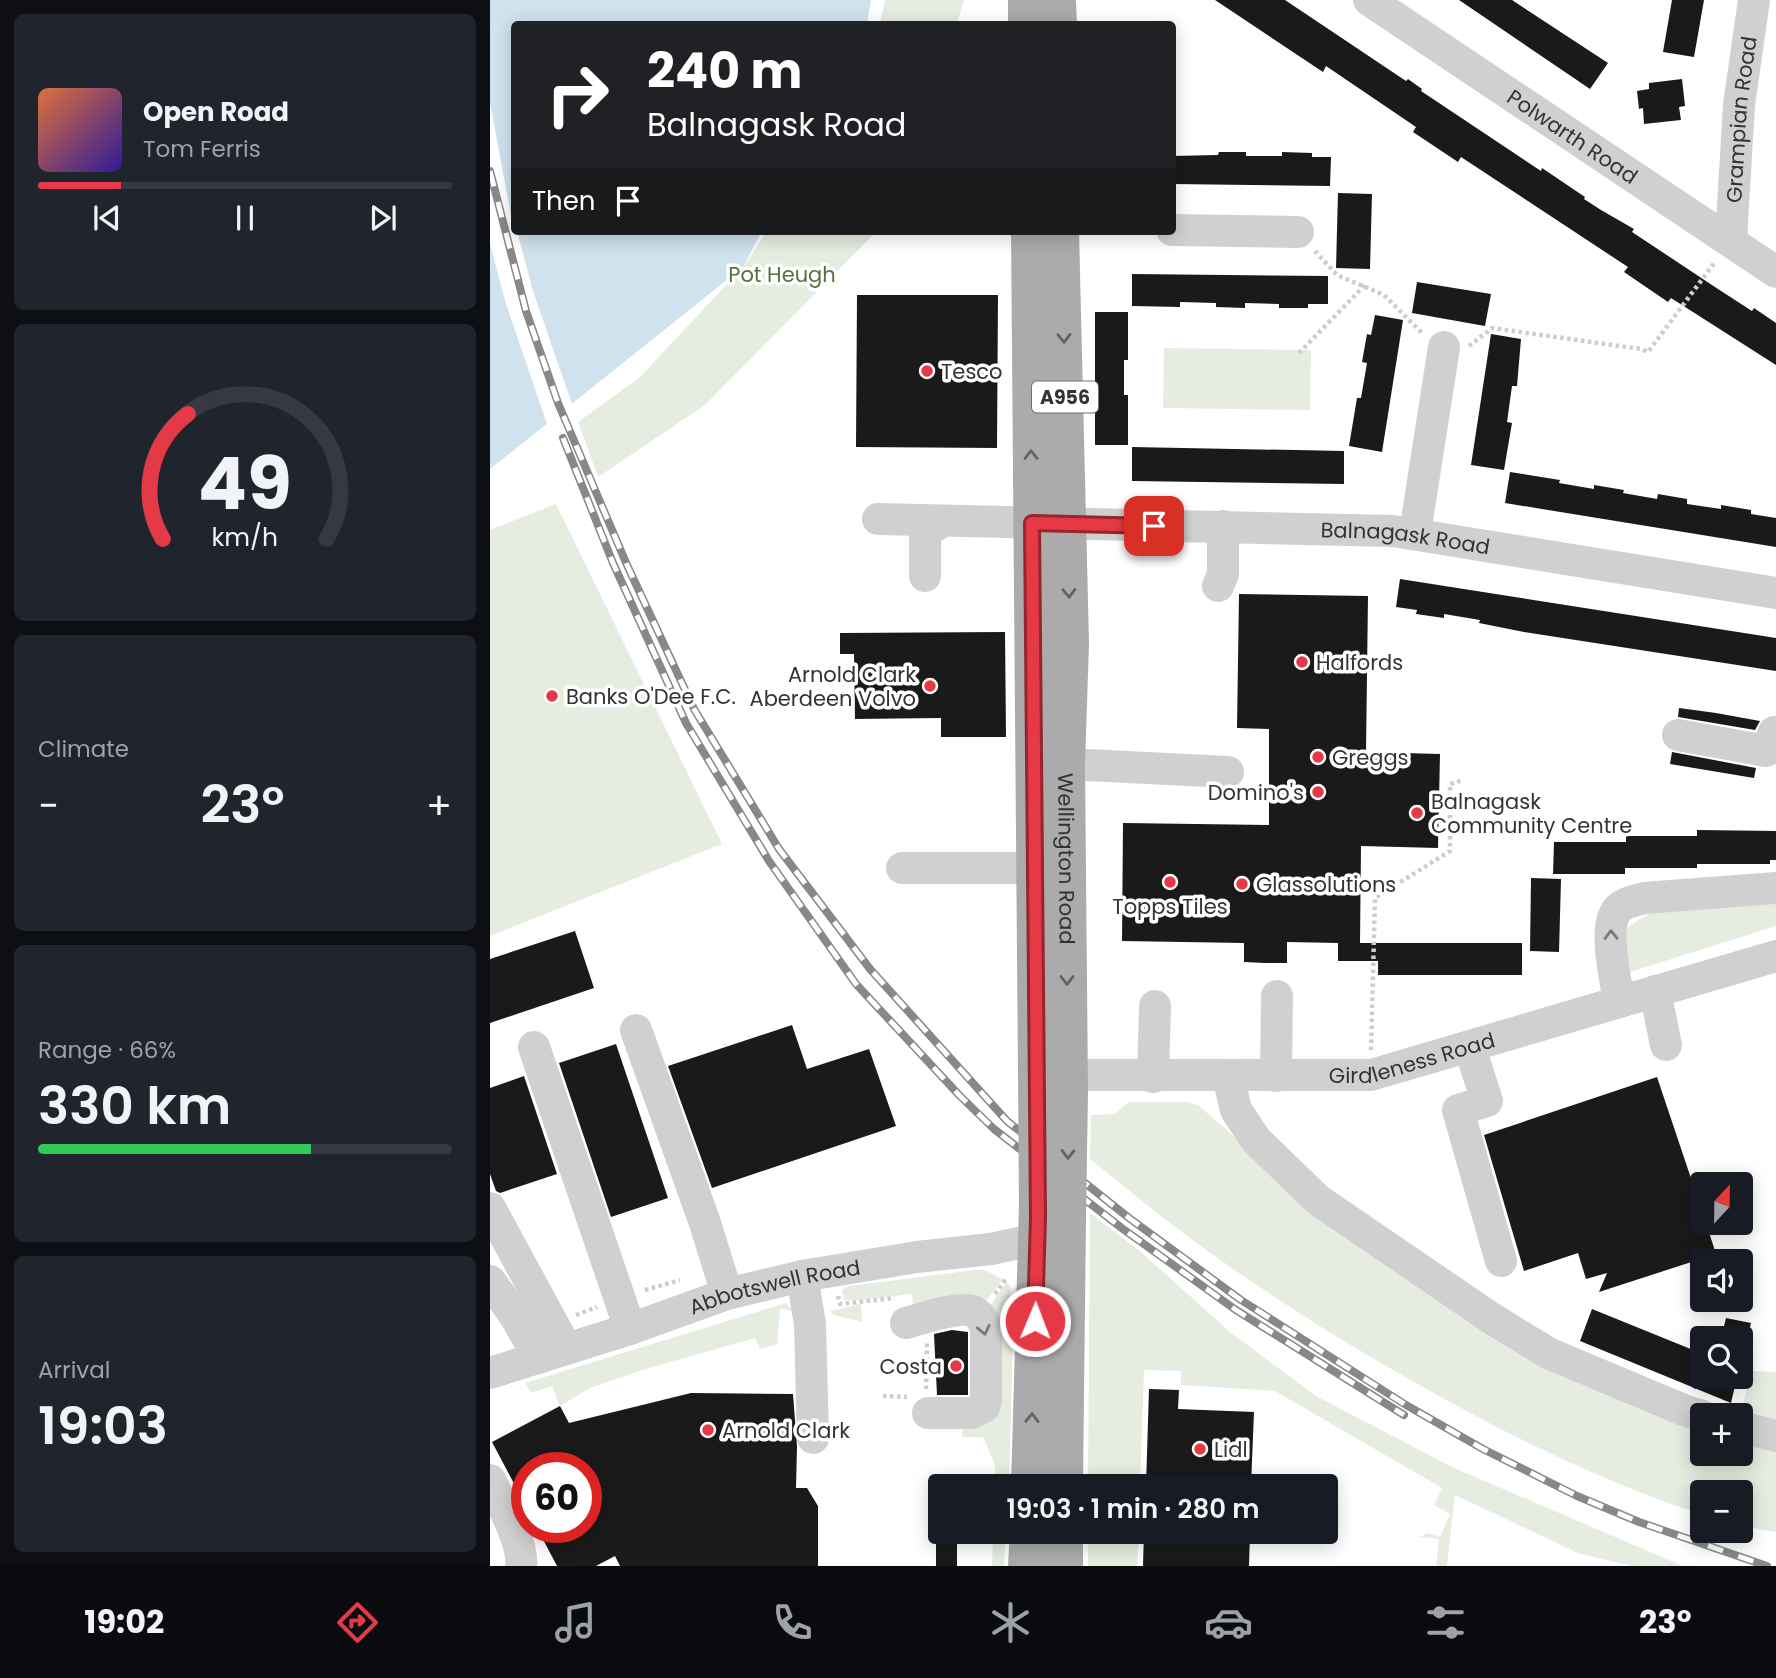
<!DOCTYPE html>
<html lang="en">
<head>
<meta charset="utf-8">
<style>
  body { margin:0; font-family:Poppins,sans-serif; background:#20242c; color:#f1f3f6; height:100vh; display:flex; flex-direction:column; font-size:26px; white-space:nowrap }
  * { box-sizing:border-box; margin:0 }
  p { font-size:23px; color:#9ea1a6 }
  .icon { flex:none; width:38px; height:38px; fill:none; stroke:currentColor; stroke-width:2; stroke-linecap:round; stroke-linejoin:round }
  .map { position:relative; flex:1; overflow:hidden }
  .drawer { display:flex; flex-direction:column; gap:14px; padding:14px; background:#0d0f14; width:490px }
  .drawer>* { flex:none }
  .banner { position:absolute; left:21px; top:21px; width:665px; height:214px; border-radius:7px; box-shadow:0 4px 18px #0003; background:#202124; color:#fff; overflow:hidden }
  .needle { width:46px; rotate:22deg }
  .controls { position:absolute; left:1200px; top:1172px; display:grid; gap:14px }
  .controls a { display:grid; place-items:center; width:63px; height:63px; border-radius:7px; background:#171b24; box-shadow:0 4px 18px #0003; font-size:35px }
  .speed { position:absolute; left:21px; top:1452px; display:flex; gap:14px; font-size:35px; font-weight:700; text-align:center }
  .speed>* { display:grid; place-content:center; width:91px; height:91px; border-radius:50%; background:#171b24; box-shadow:0 4px 18px #0003; line-height:1 }
  .speed .limit { border:10px solid #d22; background:#fff; color:#111 }
  .pin { position:absolute; display:grid; place-items:center; width:60px; height:60px; color:#fff; margin:-30px; border-radius:14px; box-shadow:0 4px 10px #0006 }
  .me { position:absolute; width:77px; margin:-38px; rotate:1deg; stroke-linejoin:round; filter:drop-shadow(0 0 5px #0008) }
  .turn { display:flex; align-items:center; gap:24px; height:147px; padding:0 21px; font-size:32px }
  .turn .icon { width:91px; height:91px; stroke-width:2.5 }
  .turn b { display:block; font-size:49px; line-height:60px }
  .then { display:flex; align-items:center; height:66px; padding:0 21px; background:#0003; gap:14px; font-size:26px }
  .big { font-size:52px; font-weight:600; line-height:1.1 }
  .drawer .tile { flex:1; display:flex; flex-direction:column; justify-content:center; gap:10px; min-width:0; padding:0 24px; border-radius:10px; background:#20242c }
  .drawer .dial { align-items:center; gap:0 }
  .dial svg { height:182px; overflow:visible; fill:none; stroke:#363941; stroke-width:7; stroke-linecap:round; text-anchor:middle }
  .dial text { fill:#f1f3f6; stroke:none }
  .song { display:flex; align-items:center; gap:21px }
  .cover { width:84px; height:84px; border-radius:10px; background:linear-gradient(135deg,hsl(20 70% 55%),hsl(250 70% 35%)) }
  .played { height:7px; border-radius:4px; background:linear-gradient(90deg,#e63946 20%,#363941 20%) }
  .keys { display:flex; justify-content:space-around; direction:ltr }
  .heat { display:flex; justify-content:space-between; align-items:center; font-size:38px; direction:ltr }
  .charge { height:10px; border-radius:5px; background:linear-gradient(90deg,#34c759 66%,#363941 0) }
  .trip { position:absolute; left:438px; top:1474px; width:410px; height:70px; border-radius:7px; background:#171b24; box-shadow:0 4px 18px #0003; font-weight:600; line-height:70px; text-align:center }
  .tab-bar { display:flex; height:112px; justify-content:space-around; align-items:center; background:#090b0e; color:#9ea1a6 }
  .tab-bar .icon { width:49px; height:49px }
  .tab-bar .on { color:#e63946 }
  .tab-bar b { font-size:32px; color:#f1f3f6 }
  main { display:flex; flex:1; min-height:0 }
  .map>svg:first-child { display:block }
  .green { fill:#e6ecdf }
  .water { fill:#cfe2ee }
  .pier { fill:#fff }
  .building { fill:#1a1a1a }
  .lines { fill:none; stroke-linecap:round; stroke-linejoin:round }
  .path { stroke:#cdcdcd; stroke-width:4.5; stroke-dasharray:3.5 3.5; stroke-linecap:butt }
  .minor { stroke:#d0d0d0; stroke-width:32 }
  .major { stroke:#ababab; stroke-width:38 }
  .rail-casing { stroke:#888; stroke-width:8 }
  .rail { stroke:#fff; stroke-width:5; stroke-dasharray:16; stroke-linecap:butt }
  .major-bridge { stroke:#ababab; stroke-width:38 }
  .oneway { stroke:#636363 }
  .oneway2 { stroke:#7a7a7a }
  .route-casing { stroke:#96252e; stroke-width:18 }
  .route { stroke:#e63946; stroke-width:12 }
  .poi-dot { fill:#e63946; stroke:#fff; stroke-width:2.5 }
  .labels { text-anchor:middle; dominant-baseline:central; stroke-width:7; stroke-linejoin:round; paint-order:stroke }
  .shield { fill:#fff; stroke:#707070; stroke-width:2 }
  .shield-label { font-size:19px; font-weight:bold; fill:#333 }
  .street-label { font-size:21px; fill:#333; stroke:#fff }
  .park-label { font-size:21px; fill:#56703f; stroke:#fff }
  .poi-label { font-size:21px; fill:#333; stroke:#fff; text-anchor:start }
</style>
</head>
<body>
<main>
<section class="drawer">
<div class="tile">
<div class="song"><i class="cover"></i><div><b>Open Road</b><p>Tom Ferris</p></div></div>
<div class="played"></div>
<div class="keys"><svg class="icon" aria-label="previous" viewBox="0 0 24 24"><path d="M18 5L8 12l10 7zM5 5v14"/></svg><svg class="icon" aria-label="pause" viewBox="0 0 24 24"><path d="M8 5v14M16 5v14"/></svg><svg class="icon" aria-label="next" viewBox="0 0 24 24"><path d="M6 5l10 7-10 7zM19 5v14"/></svg></div>
</div>
<div class="tile dial"><svg viewBox="0 0 100 80">
<path d="M14 69A42 42 0 1 1 86 69"/>
<path d="M14 69A42 42 0 0 1 25 14" stroke="#e63946"/>
<text x="50" y="56" font-size="32" font-weight="700">49</text>
<text x="50" y="72" font-size="11">km/h</text>
</svg></div>
<div class="tile"><p>Climate</p>
<div class="heat"><a>−</a><b class="big">23°</b><a>+</a></div>
</div>
<div class="tile"><p>Range · 66%</p><b class="big">330 km</b><div class="charge"></div></div>
<div class="tile"><p>Arrival</p><b class="big">19:03</b></div>
</section>
<div class="map">
<svg width="1286" height="1566" viewBox="0 0 1286 1566">
  <rect width="100%" height="100%" fill="#fff"/>
  <g class="green">
    <path d="M395,0H474L467,24H390Z"/>
    <path d="M277,231H387L215,405L108,477L88,422L149,378L253,267Z"/>
    <path d="M674,348L821,350L820,410L673,408Z"/>
    <path d="M66,504L232,844L0,936V530Z"/>
    <path d="M1286,904V926L1137,973L1135,929L1164,910Z"/>
    <path d="M639,1102H697L708,1105L826,1208L1213,1424V1454H1251V1435L1286,1444V1532L1251,1526V1493H1213V1515C1114,1482 1023,1438 933,1387C851,1341 771,1291 696,1235C663,1211 632,1184 600,1159L601,1115L624,1114Z"/>
    <path d="M600,1213L651,1252L740,1332L826,1396L962,1467L1193,1566H1142L1088,1553L965,1495L957,1566H946L949,1539L930,1537L937,1533L950,1537L960,1514L944,1505L952,1488L785,1391L691,1385V1371L654,1370L650,1486H598Z"/>
    <path d="M485,1270H494L513,1279L497,1300L484,1299L424,1314L422,1294L371,1300H354L352,1290L359,1286Z"/>
    <path d="M517,1282L520,1286L523,1335L519,1486H505V1465L493,1437H472V1421L490,1420L499,1307Z"/>
    <path d="M296,1303L304,1312L290,1308L287,1344L270,1349L265,1338L152,1370L100,1388L70,1406L62,1386L41,1393L35,1383Z"/>
    <path d="M371,1304L372,1322L344,1315L340,1311Z"/>
    <path d="M1261,1371L1286,1372V1431L1250,1416Z"/>
    <path d="M503,1531H516L514,1566H502Z"/>
    <path d="M598,1531H649L647,1566H598Z"/>
  </g>
  <path class="water" d="M0,0H381L377,24H24V231H272L253,267L0,469Z"/>
  <path class="pier" d="M0,103L24,231H27L43,291L83,407L58,427L16,304L0,244Z"/>
  <g class="building">
    <path d="M725,0H795L916,81L918,79L932,89L931,91L1051,171L1052,168L1095,197L1094,199L1111,210L1144,229L1142,232L1228,289L1262,311L1264,308L1286,323V365L1181,298L1178,302L1134,272L1138,267L971,157L968,162L923,132L926,127L836,66L833,72Z"/>
    <path d="M969,0H1022L1118,63L1100,89Z"/>
    <path d="M1182,0H1214L1204,57L1173,52Z"/>
    <path d="M1192,79L1195,106L1189,107L1191,120L1154,124L1153,108L1149,109L1147,91L1159,89V83Z"/>
    <path d="M729,152H756V156H792V152L822,153V157H841L840,186L682,184V156L728,155Z"/>
    <path d="M848,193L882,194L880,269L846,268Z"/>
    <path d="M642,274L838,276V304H818V308H789V304L755,303V308L726,307V303L690,302V307L642,306Z"/>
    <path d="M927,282L1001,294L995,326L922,313Z"/>
    <path d="M367,295H508L507,448L366,447Z"/>
    <path d="M605,312H638V360H634V395H638V445H605Z"/>
    <path d="M885,315L913,320L892,452L859,446L867,398H871L877,363L872,362L877,334L881,335Z"/>
    <path d="M1001,334L1031,339L1027,386H1022L1017,422L1022,423L1014,470L981,465Z"/>
    <path d="M642,447L854,451V484L642,481Z"/>
    <path d="M1020,472L1070,480L1069,483L1104,489V485L1134,490L1133,493L1167,499L1168,494L1197,499V504L1231,509V505L1261,510V514L1286,518V547L1015,503Z"/>
    <path d="M910,579L1286,638V671L1034,632L989,623L990,620L954,614V618L926,614L927,610L906,607Z"/>
    <path d="M749,594L878,596L876,752L950,754L948,848L871,846L870,943H1032V975H888V961H848V943L797,942V963H775L754,962V943L632,941L633,823L779,825V729L747,728Z"/>
    <path d="M515,632L516,737H451V718L365,719L364,654H350V633Z"/>
    <path d="M1189,708L1226,713L1270,721L1265,730L1188,717Z"/>
    <path d="M1182,752L1266,768L1264,778L1180,764Z"/>
    <path d="M1207,830L1286,831V860H1280V864H1207V868H1135V874H1063L1064,842H1136V836H1207Z"/>
    <path d="M1041,878L1071,879L1069,952L1040,951Z"/>
    <path d="M85,931L104,988L0,1023V959Z"/>
    <path d="M302,1025L317,1069L379,1049L406,1126L222,1188L178,1066Z"/>
    <path d="M126,1044L178,1198L121,1217L69,1063Z"/>
    <path d="M34,1076L67,1174L10,1193L6,1191L0,1174V1088Z"/>
    <path d="M1167,1077L1213,1214V1223H1216L1226,1254L1109,1292L1117,1273L1096,1279L1088,1253L1034,1271L994,1135Z"/>
    <path d="M1102,1309L1213,1354V1377H1247L1241,1403L1090,1341Z"/>
    <path d="M1236,1318L1261,1323L1257,1339H1231Z"/>
    <path d="M462,1330L478,1332V1395H447L444,1334Z"/>
    <path d="M659,1389L689,1390L688,1409L764,1412L761,1486H656Z"/>
    <path d="M201,1393L303,1394L307,1446L306,1488H317L328,1506V1566H130L125,1556L106,1566H67L47,1528H96V1468H37V1508L2,1442L70,1406L79,1423Z"/>
    <rect x="446" y="1531" width="21" height="35"/>
    <path d="M654,1531H760L759,1566H653Z"/>
  </g>
  <g class="lines">
    <g class="path">
      <path d="M825,251L847,275L894,295L932,333"/>
      <path d="M979,346L1002,328L1151,349L1158,352L1225,262"/>
      <path d="M809,353L875,285"/>
      <path d="M881,1050L885,898L960,851V784L973,780"/>
      <path d="M155,1290L190,1280"/>
      <path d="M505,1294L516,1279"/>
      <path d="M348,1296L350,1304L405,1298"/>
      <path d="M86,1315L107,1307"/>
      <path d="M436,1389L437,1342"/>
      <path d="M393,1396L417,1397"/>
    </g>
    <g class="minor">
      <path id="s1" d="M879,0L1286,272"/>
      <path d="M682,230L808,232"/>
      <path id="s2" d="M1241,240L1249,105L1264,0"/>
      <path id="s3" d="M388,519L903,531L1286,593"/>
      <path d="M925,533L954,347"/>
      <path d="M435,576V532L453,521"/>
      <path d="M728,586L733,574V526"/>
      <path d="M1188,735L1276,751L1284,732L1286,733"/>
      <path d="M576,764L738,772"/>
      <path d="M412,868H544"/>
      <path d="M1165,991L1176,1045"/>
      <path d="M1129,1002C1126,980 1112,926 1128,909C1135,902 1145,901 1154,898L1286,888"/>
      <path d="M146,1030L215,1223L237,1294"/>
      <path d="M44,1047L140,1329"/>
      <path d="M980,1048L997,1101L968,1110L1011,1261"/>
      <path id="s4" d="M555,1075H881L1286,956"/>
      <path d="M738,1076L746,1110L766,1140L828,1200L1001,1318L1058,1353L1196,1411L1213,1416"/>
      <path d="M786,1076L787,996"/>
      <path d="M663,1077L665,1006"/>
      <path d="M0,1208L76,1348"/>
      <path d="M312,1276L320,1324L323,1438"/>
      <path d="M0,1281L25,1316L49,1358"/>
      <path d="M416,1323C430,1319 469,1306 483,1311C490,1315 494,1321 496,1329V1400L494,1407L482,1413H438"/>
      <path id="s5" d="M0,1373L140,1329L237,1294L312,1276L427,1257L501,1249L547,1239L568,1242"/>
      <path d="M1251,1427L1286,1436"/>
      <path d="M0,1480C10,1501 34,1543 31,1566"/>
    </g>
    <g class="major">
      <path d="M567,0L568,24"/>
      <path d="M537,24V0"/>
      <path d="M540,231L547,1075"/>
      <path id="s6" d="M570,231L580,643L576,764L579,1091"/>
      <path d="M540,1486L548,1205"/>
      <path d="M574,1486L577,1217"/>
      <path d="M537,1566L539,1531"/>
      <path d="M574,1566V1531"/>
    </g>
    <defs>
      <g id="rail">
        <path d="M0,171L36,311L68,403L137,565L204,709L289,849L380,969L517,1121L639,1218L751,1300L916,1405L993,1449L1087,1496L1149,1522L1277,1566"/>
        <path d="M73,438L123,563L196,723L279,861L366,984L469,1095L504,1129L633,1229L746,1310L914,1415"/>
      </g>
    </defs>
    <use href="#rail" class="rail-casing"/>
    <use href="#rail" class="rail"/>
    <g class="major-bridge">
      <path d="M547,1075L548,1205"/>
      <path d="M577,1217L579,1091"/>
    </g>
  </g>
  <defs><path id="oneway-chevron" d="M-2-3.5L2.5 0L-2 3.5" fill="none" stroke-width="1.6" stroke-linecap="round" stroke-linejoin="round" transform="scale(1.75)"/></defs>
  <g class="oneway">
    <use href="#oneway-chevron" transform="translate(574 338) rotate(89)"/>
    <use href="#oneway-chevron" transform="translate(541 455) rotate(-90)"/>
    <use href="#oneway-chevron" transform="translate(579 593) rotate(88)"/>
    <use href="#oneway-chevron" transform="translate(577 980) rotate(90)"/>
    <use href="#oneway-chevron" transform="translate(578 1154) rotate(91)"/>
    <use href="#oneway-chevron" transform="translate(542 1418) rotate(-89)"/>
  </g>
  <g class="oneway2">
    <use href="#oneway-chevron" transform="translate(1121 935) rotate(-91)"/>
    <use href="#oneway-chevron" transform="translate(494 1330) rotate(78)"/>
  </g>
  <g class="lines">
    <defs>
      <path id="route" d="M545,1321L548,1217L542,523L664,526"/>
    </defs>
    <use href="#route" class="route-casing"/>
    <use href="#route" class="route"/>
  </g>
  <g class="poi-dot">
    <circle cx="437" cy="371" r="7"/>
    <circle cx="812" cy="662" r="7"/>
    <circle cx="440" cy="686" r="7"/>
    <circle cx="62" cy="696" r="7"/>
    <circle cx="828" cy="757" r="7"/>
    <circle cx="828" cy="792" r="7"/>
    <circle cx="927" cy="813" r="7"/>
    <circle cx="680" cy="882" r="7"/>
    <circle cx="752" cy="884" r="7"/>
    <circle cx="466" cy="1366" r="7"/>
    <circle cx="218" cy="1430" r="7"/>
    <circle cx="710" cy="1449" r="7"/>
  </g>
  <g class="labels">
    <rect class="shield" x="542" y="381.5" width="66" height="31" rx="5"/>
    <g class="shield-label">
      <text x="575" y="397">A956</text>
    </g>
    <g class="street-label">
      <text stroke="none"><textPath href="#s2" startOffset="121">Grampian Road</textPath></text>
      <text stroke="none"><textPath href="#s1" startOffset="245">Polwarth Road</textPath></text>
      <text stroke="none"><textPath href="#s3" startOffset="528">Balnagask Road</textPath></text>
      <text stroke="none"><textPath href="#s6" startOffset="628">Wellington Road</textPath></text>
      <text stroke="none"><textPath href="#s4" startOffset="369">Girdleness Road</textPath></text>
      <text stroke="none"><textPath href="#s5" startOffset="298">Abbotswell Road</textPath></text>
    </g>
    <g class="park-label">
      <text x="292" y="274">Pot Heugh</text>
    </g>
    <g class="poi-label">
      <text x="451" y="371">Tesco</text>
      <text x="826" y="662">Halfords</text>
      <text x="426" y="674" text-anchor="end">Arnold Clark<tspan x="426" dy="24">Aberdeen Volvo</tspan></text>
      <text x="76" y="696">Banks O'Dee F.C.</text>
      <text x="842" y="757">Greggs</text>
      <text x="814" y="792" text-anchor="end">Domino's</text>
      <text x="941" y="801">Balnagask<tspan x="941" dy="24">Community Centre</tspan></text>
      <text x="766" y="884">Glassolutions</text>
      <text x="680" y="906" text-anchor="middle">Topps Tiles</text>
      <text x="452" y="1366" text-anchor="end">Costa</text>
      <text x="232" y="1430">Arnold Clark</text>
      <text x="724" y="1449">Lidl</text>
    </g>
  </g>
</svg>
<div class="controls">
<a><svg class="needle" viewBox="-14 -14 28 28"><path d="M0-13l5 13h-10z" fill="#e53935"/><path d="M0 13l5-13h-10z" fill="#9ea1a6"/></svg></a>
<a><svg class="icon" aria-label="sound" viewBox="0 0 24 24"><path d="M4 9h4l5-4v14l-5-4H4zM17 9q2 3 0 6"/></svg></a>
<a><svg class="icon" aria-label="search" viewBox="0 0 24 24"><circle cx="10" cy="10" r="6"/><path d="M15 15l6 6"/></svg></a>
<a>+</a>
<a>−</a>
</div>
<div class="speed"><div class="limit">60</div></div>
<div class="pin" style="left:664px;top:526px;background:#d93025"><svg class="icon" aria-label="arrive" viewBox="0 0 24 24"><path d="M6 21V4h12l-3 4 3 4H6"/></svg></div>
<svg class="me" style="left:545px;top:1321px" viewBox="-20 -20 40 40"><circle r="17" fill="#e63946" stroke="#fff" stroke-width="3"/><path d="M0-11L8 9 0 5-8 9z" fill="#fff"/></svg>
<div class="trip">19:03 · 1 min · 280 m</div>
<div class="banner">
<div class="turn"><svg class="icon" aria-label="right" viewBox="0 0 24 24"><path d="M7 20v-9h11M14 6l5 5-5 5"/></svg><div><b>240 m</b>Balnagask Road</div></div>
<div class="then">Then<svg class="icon" aria-label="arrive" viewBox="0 0 24 24"><path d="M6 21V4h12l-3 4 3 4H6"/></svg></div>
</div>
</div>
</main>
<nav class="tab-bar">
<b>19:02</b>
<svg class="icon on" aria-label="directions" viewBox="0 0 24 24"><path d="M12 3l9 9-9 9-9-9zM9 14v-3h6M13 9l2 2-2 2"/></svg>
<svg class="icon" aria-label="music" viewBox="0 0 24 24"><path d="M9 18V5l10-2v13"/><circle cx="6" cy="18" r="3"/><circle cx="16" cy="16" r="3"/></svg>
<svg class="icon" aria-label="phone" viewBox="0 0 24 24"><path d="M5 4h4l2 5-3 2q2 4 5 5l2-3 5 2v4C11 20 4 13 5 4z"/></svg>
<svg class="icon" aria-label="climate" viewBox="0 0 24 24"><path d="M12 3v18M4 7l16 10M4 17L20 7"/></svg>
<svg class="icon" aria-label="car" viewBox="0 0 24 24"><path d="M5 17H2v-5l4-1 3-4h7l3 4 3 1v5h-3M9 17h6M6 11h13"/><circle cx="7" cy="17" r="2"/><circle cx="17" cy="17" r="2"/></svg>
<svg class="icon" aria-label="filters" viewBox="0 0 24 24"><path d="M4 7h16M4 17h16"/><circle cx="9" cy="7" r="2"/><circle cx="15" cy="17" r="2"/></svg>
<b>23°</b>
</nav>
</body>
</html>
